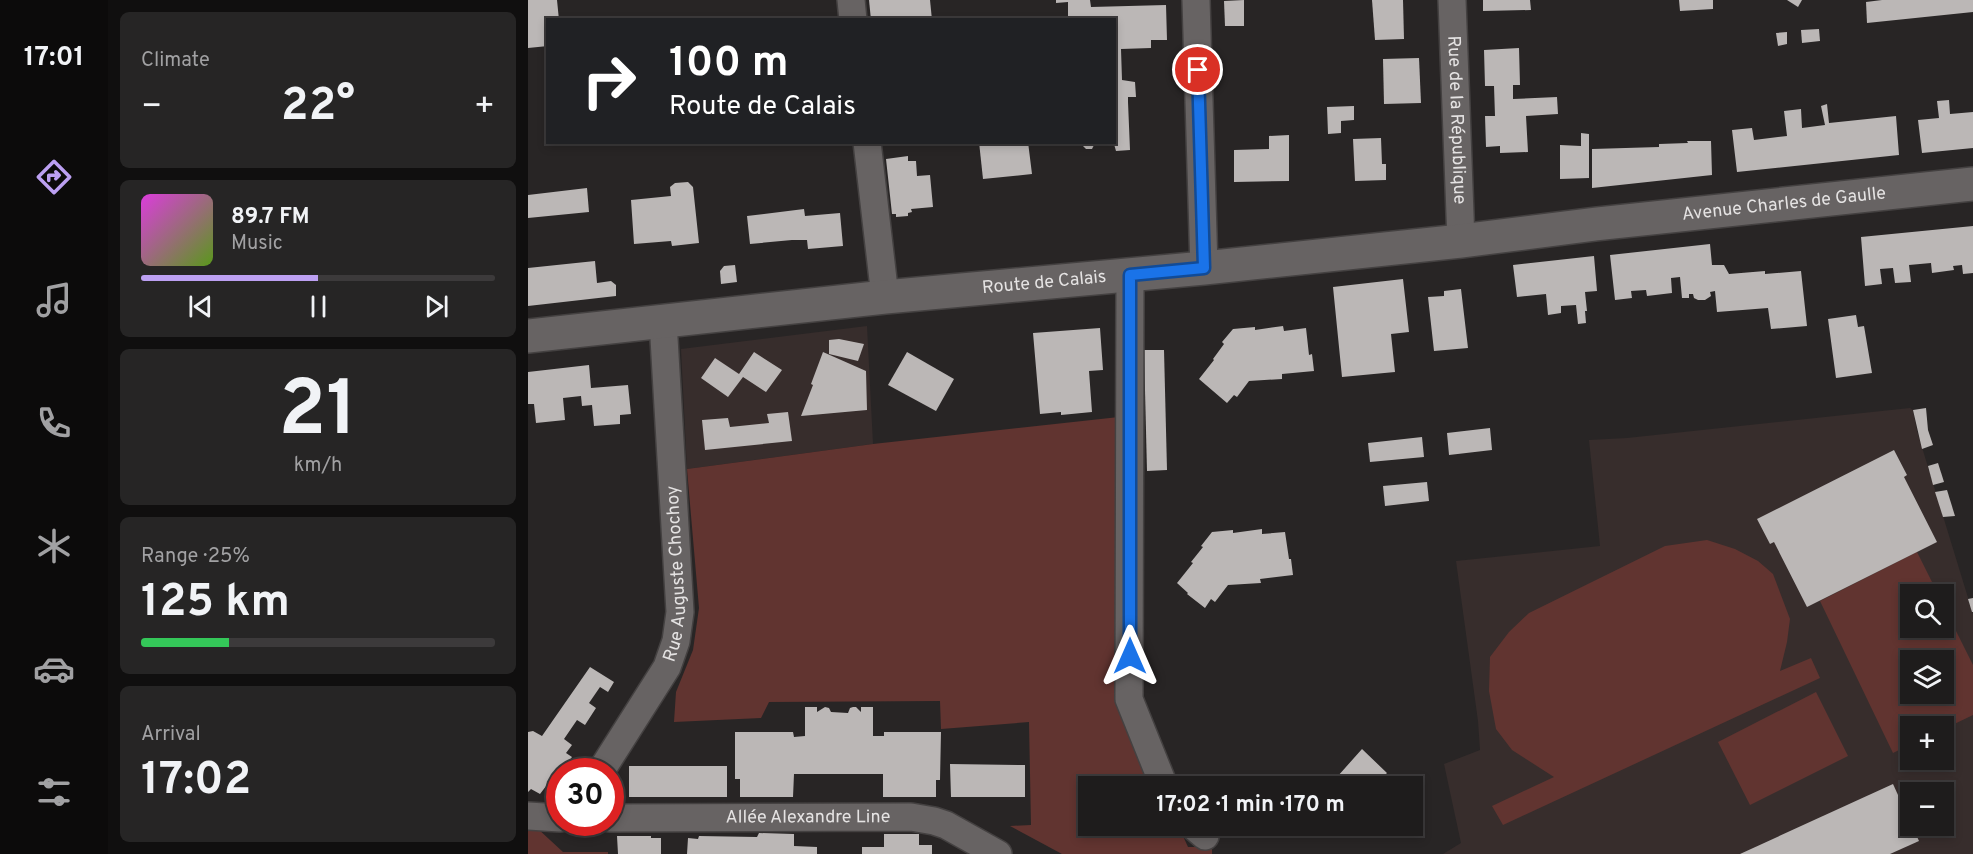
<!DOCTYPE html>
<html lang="en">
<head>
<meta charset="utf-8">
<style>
  body { margin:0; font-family:Overpass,sans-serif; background:#262525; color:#f1f3f6; height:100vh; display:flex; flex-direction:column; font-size:22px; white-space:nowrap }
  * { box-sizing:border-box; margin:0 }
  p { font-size:20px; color:#a1a1a3 }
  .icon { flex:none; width:33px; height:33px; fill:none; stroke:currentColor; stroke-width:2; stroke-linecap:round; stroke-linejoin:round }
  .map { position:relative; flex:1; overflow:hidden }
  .side { display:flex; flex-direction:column; gap:12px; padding:12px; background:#100f0f; width:420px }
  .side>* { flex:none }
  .guide { position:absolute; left:18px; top:18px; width:570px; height:126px; border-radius:0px; box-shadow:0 3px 9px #0003,0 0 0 2px #3c3a3b; background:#202124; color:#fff; overflow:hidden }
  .fabs { position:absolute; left:1372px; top:584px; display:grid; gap:12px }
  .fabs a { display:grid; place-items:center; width:54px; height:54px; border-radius:0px; background:#1e1c1c; box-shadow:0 3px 9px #0003,0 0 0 2px #3c3a3b; font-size:30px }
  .speed { position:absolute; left:18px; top:758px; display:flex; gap:12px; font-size:30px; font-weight:700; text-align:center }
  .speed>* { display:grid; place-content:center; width:78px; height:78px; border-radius:50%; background:#1e1c1c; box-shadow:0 3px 9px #0003,0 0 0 2px #3c3a3b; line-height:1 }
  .speed .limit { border:9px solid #d22; background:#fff; color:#111 }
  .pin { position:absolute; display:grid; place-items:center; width:51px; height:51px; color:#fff; margin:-26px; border:3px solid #fff; border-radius:50%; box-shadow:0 2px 6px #0007 }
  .me { position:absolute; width:66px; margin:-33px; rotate:0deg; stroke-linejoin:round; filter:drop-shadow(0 0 4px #0008) }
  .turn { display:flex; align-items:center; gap:21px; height:126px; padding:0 24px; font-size:27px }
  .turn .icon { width:78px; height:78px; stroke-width:2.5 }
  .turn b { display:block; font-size:42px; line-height:51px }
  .big { font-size:45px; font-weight:700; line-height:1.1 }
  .side .widget { flex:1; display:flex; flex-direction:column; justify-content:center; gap:9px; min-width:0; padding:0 21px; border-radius:9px; background:#262525 }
  .side .dial { align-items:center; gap:0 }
  .dial b { font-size:78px; line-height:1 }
  .song { display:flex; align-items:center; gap:18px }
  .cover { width:72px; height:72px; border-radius:9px; background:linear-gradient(135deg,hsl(300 70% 55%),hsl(90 70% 35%)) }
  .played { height:6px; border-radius:3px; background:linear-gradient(90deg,#bca0f2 50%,#3c3a3b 50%) }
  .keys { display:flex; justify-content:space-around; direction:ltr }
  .heat { display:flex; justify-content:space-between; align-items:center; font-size:33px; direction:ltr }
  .charge { height:9px; border-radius:4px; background:linear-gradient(90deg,#34c759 25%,#3c3a3b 0) }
  .trip { position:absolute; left:550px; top:776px; width:345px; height:60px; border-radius:0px; background:#1e1c1c; box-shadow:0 3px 9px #0003,0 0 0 2px #3c3a3b; font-weight:700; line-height:60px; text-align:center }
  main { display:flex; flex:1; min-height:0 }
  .tab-bar { display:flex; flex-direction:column; width:108px; justify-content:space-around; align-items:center; background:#0c0b0b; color:#a1a1a3 }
  .tab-bar .icon { width:42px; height:42px }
  .tab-bar .active { color:#bca0f2 }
  .tab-bar b { font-size:27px; color:#f1f3f6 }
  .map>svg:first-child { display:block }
  .built { fill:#372d2c; fill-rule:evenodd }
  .green { fill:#613430; fill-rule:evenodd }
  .building { fill:#bbb7b6 }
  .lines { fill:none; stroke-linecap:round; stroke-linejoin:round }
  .minor-casing { stroke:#444141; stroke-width:30 }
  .secondary-casing { stroke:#444141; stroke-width:36 }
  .minor { stroke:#676363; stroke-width:27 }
  .secondary { stroke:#676363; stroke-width:33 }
  .route-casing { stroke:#114b97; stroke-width:15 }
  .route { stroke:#1a73e8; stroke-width:10 }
  .labels { text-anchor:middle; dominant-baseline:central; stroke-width:6; stroke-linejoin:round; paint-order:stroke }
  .street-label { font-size:18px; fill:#e5e3e3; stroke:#100f0f }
</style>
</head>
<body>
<main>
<nav class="tab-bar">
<b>17:01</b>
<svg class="icon active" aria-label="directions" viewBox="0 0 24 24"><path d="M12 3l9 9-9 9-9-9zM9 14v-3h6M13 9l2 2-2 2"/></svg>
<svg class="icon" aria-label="music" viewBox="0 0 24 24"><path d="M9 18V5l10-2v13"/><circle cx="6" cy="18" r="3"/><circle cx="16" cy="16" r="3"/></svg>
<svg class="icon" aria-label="phone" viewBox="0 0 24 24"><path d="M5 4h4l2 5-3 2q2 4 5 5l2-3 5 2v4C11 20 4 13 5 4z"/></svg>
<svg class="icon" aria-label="climate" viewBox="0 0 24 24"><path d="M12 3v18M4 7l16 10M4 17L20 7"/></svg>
<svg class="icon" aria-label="car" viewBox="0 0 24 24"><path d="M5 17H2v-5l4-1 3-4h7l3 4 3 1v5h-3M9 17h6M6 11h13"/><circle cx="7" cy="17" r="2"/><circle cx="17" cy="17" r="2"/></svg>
<svg class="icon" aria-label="filters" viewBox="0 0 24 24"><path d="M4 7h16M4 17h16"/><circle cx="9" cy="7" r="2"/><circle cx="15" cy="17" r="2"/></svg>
</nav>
<section class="side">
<div class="widget"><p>Climate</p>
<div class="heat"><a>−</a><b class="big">22°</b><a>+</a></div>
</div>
<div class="widget">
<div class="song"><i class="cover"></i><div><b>89.7 FM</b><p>Music</p></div></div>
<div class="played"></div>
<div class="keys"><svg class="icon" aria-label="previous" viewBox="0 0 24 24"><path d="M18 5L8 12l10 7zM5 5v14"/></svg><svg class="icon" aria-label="pause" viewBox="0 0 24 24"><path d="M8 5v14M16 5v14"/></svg><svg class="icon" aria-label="next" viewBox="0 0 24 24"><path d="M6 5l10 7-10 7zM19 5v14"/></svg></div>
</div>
<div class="widget dial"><b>21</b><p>km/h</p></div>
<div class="widget"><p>Range · 25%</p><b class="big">125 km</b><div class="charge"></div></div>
<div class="widget"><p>Arrival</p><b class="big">17:02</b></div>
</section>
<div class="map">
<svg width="1445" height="854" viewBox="0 0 1445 854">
  <rect width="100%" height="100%" fill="#282525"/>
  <g class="built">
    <path d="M339,326L345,444L159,469L153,349Z"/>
    <path d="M1382,408L1385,410L1389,431L1445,614V854H915L933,843L916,764L952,750L950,721L928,561L1072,546L1061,440L1099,438ZM1383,594H1416V627H1383ZM1383,660H1416V693H1383ZM1383,726H1416V759H1383ZM1383,792H1416V825H1383Z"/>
  </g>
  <g class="green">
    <path d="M591,417L601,710L634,786H561V825H650L660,847H684V854H534L482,826L503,825L501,722L413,729L412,701L241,702L233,718L146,722L148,692L165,650L171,608L159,469L345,444Z"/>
    <path d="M1179,540L1207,549L1230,561L1245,574L1262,619L1259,642L1252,671L1283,658L1292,678L975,825L964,806L1026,777L984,750L968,729L961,691L962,657L981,632L1001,613L1137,546Z"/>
    <path d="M1389,552L1410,594H1383V627H1416V607L1445,665V715L1416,729V726H1383V744L1365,753L1292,601ZM1383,660H1416V693H1383Z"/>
    <path d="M1288,692L1320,756L1222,805L1190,742Z"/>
    <path d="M0,825L9,828L35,852H80V854H0Z"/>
  </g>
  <g class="building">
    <path d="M0,0H29L31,20H20V46L0,48Z"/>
    <path d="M341,0H402L404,20H343Z"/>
    <path d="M528,0H562L563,7L638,5L639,40H623V48L593,49L594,80L607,82L608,97H600V102L602,150L588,151L586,144V20H540V2L528,3Z"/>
    <path d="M716,0V26H697L696,1Z"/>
    <path d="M844,0H875L876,39L847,40Z"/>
    <path d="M955,0H1002L1003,10L955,11Z"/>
    <path d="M1151,0H1185V9L1152,11Z"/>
    <path d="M1259,0H1274L1270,7Z"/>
    <path d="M1354,0H1445V12L1339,23L1338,2Z"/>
    <path d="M1291,29L1292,41L1274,43L1273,30Z"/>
    <path d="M1259,32V44L1250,46L1248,33Z"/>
    <path d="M991,48L992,85H985V99L1029,97L1030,114L998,116L1000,152L972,153V146L958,147L957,116H967L966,86H957L956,50Z"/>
    <path d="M891,58L893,103L856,104L855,59Z"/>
    <path d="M1421,100L1422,114L1445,112V148L1394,153L1390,120L1411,118L1409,101Z"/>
    <path d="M1299,104L1301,123L1368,116L1371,155L1209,172L1204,130L1224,128L1226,140L1259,136L1256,111L1273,109L1274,128L1297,125L1293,106Z"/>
    <path d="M826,106V120L813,121V133L800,134L799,107Z"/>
    <path d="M1053,133L1061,134V178L1032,179V145L1053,146Z"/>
    <path d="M761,135V181L706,182V150L741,149V136Z"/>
    <path d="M853,138L854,164H858V180L827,181L825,139Z"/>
    <path d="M1159,141H1183L1184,175L1064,188V149L1131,147V144L1160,143Z"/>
    <path d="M451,142H500L504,174L455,179Z"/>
    <path d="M549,142H574V144L566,145L564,149H558L554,145H549Z"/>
    <path d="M380,156V161H388L389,176L402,175L405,207L383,209L384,212L380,213V216L368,217V214H364L358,159Z"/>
    <path d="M160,182L165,187L171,243L144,246L143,241L106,244L103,200L143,196L142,187L147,183Z"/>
    <path d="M59,188L61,212L0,218V195Z"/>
    <path d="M276,209L277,216L312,213L315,246L280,249L279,240H264L222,244L219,216Z"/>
    <path d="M1445,226V273L1435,274L1434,265L1425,266L1426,270L1404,273L1403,263L1381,265L1383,282L1367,283L1365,268L1352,269L1354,284L1337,286L1333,237Z"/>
    <path d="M1182,244L1184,265H1196L1201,274L1237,271V274L1273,271L1279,326L1243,329L1240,308L1189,312L1187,291L1182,292L1183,296L1177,300H1170L1166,298L1165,294H1161V298H1154L1152,277L1143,278L1144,293L1119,296L1118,290L1103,291L1104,298L1087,300L1082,255Z"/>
    <path d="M1066,256L1069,291L1057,292L1059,311H1057L1058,323L1050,324L1048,305L1033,306V313L1020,315L1018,294L989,297L985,265Z"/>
    <path d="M67,261L69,283L83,281L88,285V296L0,306V268Z"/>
    <path d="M207,265L209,282L193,284L192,271L196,266Z"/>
    <path d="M875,279L881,332L863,334L867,372L814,377L805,287Z"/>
    <path d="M933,289L940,348L906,351L900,297L916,296V291Z"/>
    <path d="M1328,315L1330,327L1336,326L1344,373L1308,378L1300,319Z"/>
    <path d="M755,326L756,331L778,328L781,355L784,354L786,371L754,374V379L721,381L709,397L706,395L699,403L671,379L686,360L685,359L696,344L694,342L705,329L727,327V330Z"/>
    <path d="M572,328L575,370L561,371L564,412L533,415V412L512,414L505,333Z"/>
    <path d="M311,339L336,344L330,361L301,354V340Z"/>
    <path d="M616,350H636L639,470L619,471Z"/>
    <path d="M226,352L254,370L238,392L215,377L200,397L173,378L187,358L211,374Z"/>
    <path d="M295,352L338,371L339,410L273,416L285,385L283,384Z"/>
    <path d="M379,352L426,379L408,411L360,385Z"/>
    <path d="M61,365L63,388L100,385L103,414L92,415V424L66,426L64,405L54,406L53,396L35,398L37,420L8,423L6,404H0V372Z"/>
    <path d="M1398,408L1400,430L1405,445L1394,449L1385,410Z"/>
    <path d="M260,412L264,441L177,450L174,420L200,418L202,427L241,423L239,414Z"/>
    <path d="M962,428L964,450L921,455L919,433Z"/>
    <path d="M894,437L896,457L842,462L840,443Z"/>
    <path d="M1366,450L1379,475L1376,477L1409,542L1279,607L1246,542L1242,544L1229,519Z"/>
    <path d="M1410,463L1416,482L1405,485L1400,466Z"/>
    <path d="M899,482L901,501L857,506L855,486Z"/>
    <path d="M1419,490L1427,516L1415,517L1407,492Z"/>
    <path d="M734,529V534L757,532L761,559H763L765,575L732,579L733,583L700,585L687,602L683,599L677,608L659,594L660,593L649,583L665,563L663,562L675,547L673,546L684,532L705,530V533Z"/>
    <path d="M1445,598V612H1444L1440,599Z"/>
    <path d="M62,667L86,682L80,692L72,687L61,703L68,708L57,725L49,720L36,739L44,745L38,753L44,757L24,783L22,781L12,794L3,789L0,792V732L5,731L14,736Z"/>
    <path d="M277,707H289V712L297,707L301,708L303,712L320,713L322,708L325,707H328L333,712V707H345V736H356V732H413L412,780H408V797H355V774H266L265,797H212V779H207V732H265L266,737L277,736Z"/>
    <path d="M834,749L859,773L846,786H792L796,782L801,786Z"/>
    <path d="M422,764L497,765V797H423Z"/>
    <rect x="101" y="766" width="98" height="31"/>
    <path d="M1365,784L1391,841L1362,854H1212Z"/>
    <path d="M689,825H810V833H797L796,831L690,835Z"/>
    <path d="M231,833L266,834V846L289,847V854H159L160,838L170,839L171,836L229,837Z"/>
    <path d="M356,834H391V845H404V854H334V847H356Z"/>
    <path d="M89,836H123V838H133V854H90Z"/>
  </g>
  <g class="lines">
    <defs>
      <g id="minor">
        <path d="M323,0L325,20"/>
        <path d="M668,0L676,268"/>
        <path id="s1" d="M924,0L933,241"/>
        <path d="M339,142L357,297"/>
        <path d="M602,275L601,699L636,786"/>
        <path id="s2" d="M73,771L139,667L148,641L152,612L135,321"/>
        <path d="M0,816L32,818"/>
        <path id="s3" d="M82,818L383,817L406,821L418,825L470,854"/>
        <path d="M664,825L677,836"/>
      </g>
      <g id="secondary">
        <path id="s4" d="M0,336L357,297L676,268L933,241L1068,224L1445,184"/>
      </g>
    </defs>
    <use href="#minor" class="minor-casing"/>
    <use href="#secondary" class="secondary-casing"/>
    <use href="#minor" class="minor"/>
    <use href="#secondary" class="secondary"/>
  </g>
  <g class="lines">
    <defs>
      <path id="route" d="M602,656V275L676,268L670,70"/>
    </defs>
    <use href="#route" class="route-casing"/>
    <use href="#route" class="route"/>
  </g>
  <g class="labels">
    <g class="street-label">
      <text stroke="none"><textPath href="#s1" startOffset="120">Rue de la République</textPath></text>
      <text stroke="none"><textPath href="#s4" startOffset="1263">Avenue Charles de Gaulle</textPath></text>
      <text stroke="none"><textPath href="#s4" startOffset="519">Route de Calais</textPath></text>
      <text stroke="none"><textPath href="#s2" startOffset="218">Rue Auguste Chochoy</textPath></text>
      <text stroke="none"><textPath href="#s3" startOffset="198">Allée Alexandre Line</textPath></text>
    </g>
  </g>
</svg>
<div class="fabs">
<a><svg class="icon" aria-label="search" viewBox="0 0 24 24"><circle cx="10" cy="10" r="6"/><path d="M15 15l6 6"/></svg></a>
<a><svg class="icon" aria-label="layers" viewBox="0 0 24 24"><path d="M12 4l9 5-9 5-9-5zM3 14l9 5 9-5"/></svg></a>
<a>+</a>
<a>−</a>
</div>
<div class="speed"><div class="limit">30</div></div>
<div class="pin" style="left:670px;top:70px;background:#d93025"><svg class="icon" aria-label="arrive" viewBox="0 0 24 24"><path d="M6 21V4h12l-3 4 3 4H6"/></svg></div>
<svg class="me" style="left:602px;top:656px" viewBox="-20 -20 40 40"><path d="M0-17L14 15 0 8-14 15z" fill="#1a73e8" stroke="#fff" stroke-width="4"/></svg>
<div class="trip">17:02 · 1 min · 170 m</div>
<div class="guide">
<div class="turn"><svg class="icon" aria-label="right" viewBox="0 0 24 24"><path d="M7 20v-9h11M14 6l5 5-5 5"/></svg><div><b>100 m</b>Route de Calais</div></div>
</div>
</div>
</main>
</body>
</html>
